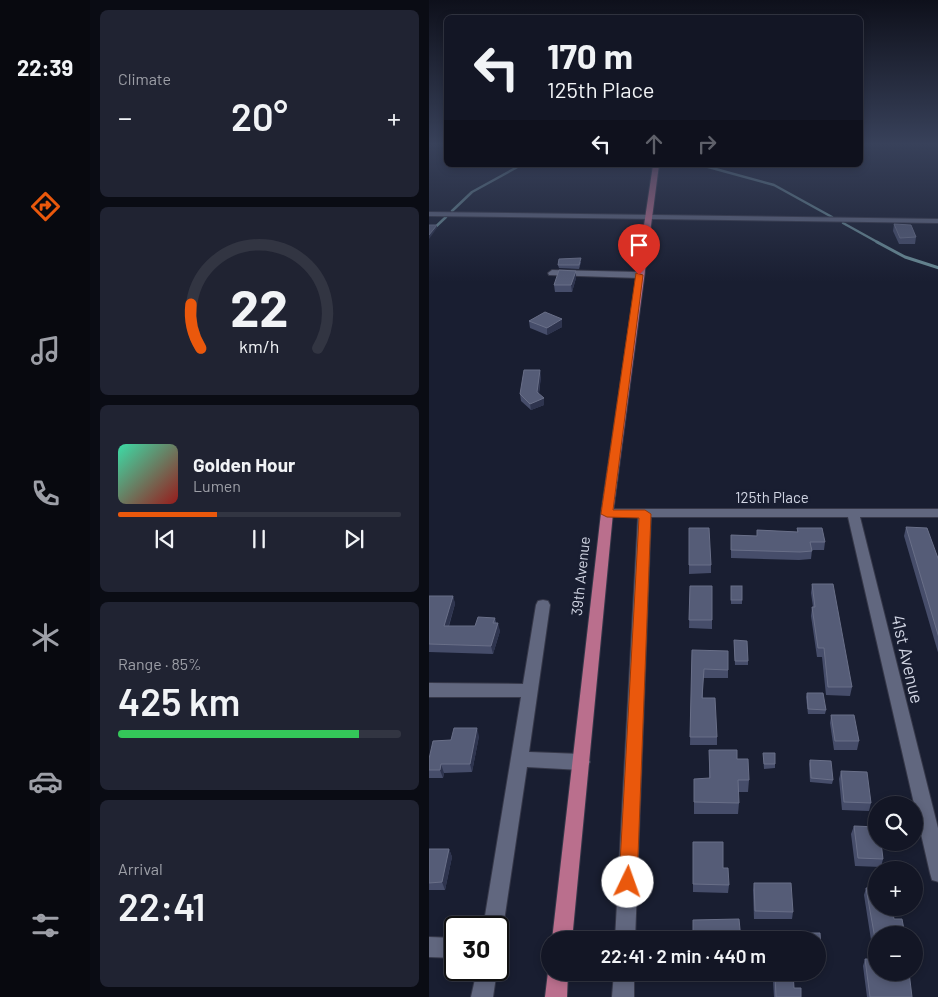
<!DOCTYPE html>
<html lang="en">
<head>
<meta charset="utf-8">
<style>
  body { margin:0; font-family:Barlow,sans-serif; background:#202332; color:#f1f3f6; height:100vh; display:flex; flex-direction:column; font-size:19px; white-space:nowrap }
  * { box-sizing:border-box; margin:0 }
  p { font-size:16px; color:#9d9fa7 }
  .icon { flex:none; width:28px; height:28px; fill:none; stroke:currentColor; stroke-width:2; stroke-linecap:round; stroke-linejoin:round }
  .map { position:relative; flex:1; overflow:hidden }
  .details { display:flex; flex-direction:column; gap:10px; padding:10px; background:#0a0c14; width:339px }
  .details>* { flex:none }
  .hud { position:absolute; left:15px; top:15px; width:419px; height:152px; border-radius:8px; box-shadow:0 2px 8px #0003,0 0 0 1px #323542; background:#131625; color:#f1f3f6; overflow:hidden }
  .tools { position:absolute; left:439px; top:796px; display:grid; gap:10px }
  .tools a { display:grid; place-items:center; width:55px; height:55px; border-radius:50%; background:#131625; box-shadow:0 2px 8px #0003,0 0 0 1px #323542; font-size:25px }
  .speed { position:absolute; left:15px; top:916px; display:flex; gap:10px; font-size:25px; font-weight:700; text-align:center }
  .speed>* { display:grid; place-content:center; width:65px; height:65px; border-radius:50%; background:#131625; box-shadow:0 2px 8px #0003,0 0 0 1px #323542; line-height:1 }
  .speed .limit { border:2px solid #111; border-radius:8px; background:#fff; color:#111 }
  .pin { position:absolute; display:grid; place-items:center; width:42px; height:42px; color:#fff; margin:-51px -21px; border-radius:50% 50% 50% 0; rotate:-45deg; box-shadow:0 0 5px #0007 }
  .pin .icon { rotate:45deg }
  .me { position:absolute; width:55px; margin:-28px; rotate:3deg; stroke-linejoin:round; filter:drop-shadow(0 0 4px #0008) }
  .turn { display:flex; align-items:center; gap:18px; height:105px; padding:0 20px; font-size:22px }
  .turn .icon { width:65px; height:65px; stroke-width:2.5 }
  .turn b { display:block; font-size:35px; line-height:42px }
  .lanes { display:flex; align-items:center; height:48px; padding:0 20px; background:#0003; justify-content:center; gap:25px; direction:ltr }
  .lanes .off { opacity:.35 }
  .big { font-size:38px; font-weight:600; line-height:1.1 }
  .details .tile { flex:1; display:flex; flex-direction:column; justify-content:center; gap:8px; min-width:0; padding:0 18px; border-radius:8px; background:#202332 }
  .details .dial { align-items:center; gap:0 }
  .dial svg { height:130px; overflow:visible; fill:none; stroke:#323542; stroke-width:7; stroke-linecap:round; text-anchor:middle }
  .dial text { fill:#f1f3f6; stroke:none }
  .song { display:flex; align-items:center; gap:15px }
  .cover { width:60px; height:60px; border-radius:8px; background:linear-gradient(135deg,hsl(160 70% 55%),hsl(0 70% 35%)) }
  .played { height:5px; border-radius:2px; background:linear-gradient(90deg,#ea580c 35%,#323542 35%) }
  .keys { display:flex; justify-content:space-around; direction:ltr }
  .heat { display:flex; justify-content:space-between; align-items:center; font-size:28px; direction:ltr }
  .charge { height:8px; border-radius:4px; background:linear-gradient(90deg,#34c759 85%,#323542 0) }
  .trip { position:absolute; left:112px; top:931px; width:285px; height:50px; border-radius:25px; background:#131625; box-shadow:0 2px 8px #0003,0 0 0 1px #323542; font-weight:600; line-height:50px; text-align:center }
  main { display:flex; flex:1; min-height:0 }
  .menu { display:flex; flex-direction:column; width:90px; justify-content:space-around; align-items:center; background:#08090f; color:#9d9fa7 }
  .menu .icon { width:35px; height:35px }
  .menu .on { color:#ea580c }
  .menu b { font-size:22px; color:#f1f3f6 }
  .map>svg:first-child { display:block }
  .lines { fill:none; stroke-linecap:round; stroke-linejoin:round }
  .stream-far1 { stroke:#698b95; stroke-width:2.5 }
  .stream { stroke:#698b95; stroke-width:3 }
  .minor-casing { stroke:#363849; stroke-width:2 }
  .major-casing { stroke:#363849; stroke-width:2 }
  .minor { fill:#61677f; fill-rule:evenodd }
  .major { fill:#ba6f8d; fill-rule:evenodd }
  .wall { fill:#464d6a }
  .shaded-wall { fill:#2e344e }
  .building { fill:#555c77; stroke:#696f88 }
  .route { fill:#ea580c; stroke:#983908 }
  .labels { text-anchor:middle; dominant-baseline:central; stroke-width:5; stroke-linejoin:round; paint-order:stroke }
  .street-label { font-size:15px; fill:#d1d5e3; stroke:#191e31 }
  .near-street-label { font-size:18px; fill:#d1d5e3; stroke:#191e31 }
</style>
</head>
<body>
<main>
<nav class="menu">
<b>22:39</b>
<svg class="icon on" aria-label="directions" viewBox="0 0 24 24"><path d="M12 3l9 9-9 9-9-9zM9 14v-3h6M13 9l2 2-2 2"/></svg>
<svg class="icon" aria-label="music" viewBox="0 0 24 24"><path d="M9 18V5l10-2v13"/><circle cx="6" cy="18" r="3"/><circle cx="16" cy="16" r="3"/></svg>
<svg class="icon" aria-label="phone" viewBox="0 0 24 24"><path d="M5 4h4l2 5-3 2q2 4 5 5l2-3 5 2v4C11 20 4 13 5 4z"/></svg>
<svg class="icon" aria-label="climate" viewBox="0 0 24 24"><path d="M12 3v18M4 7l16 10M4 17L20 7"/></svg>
<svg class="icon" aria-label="car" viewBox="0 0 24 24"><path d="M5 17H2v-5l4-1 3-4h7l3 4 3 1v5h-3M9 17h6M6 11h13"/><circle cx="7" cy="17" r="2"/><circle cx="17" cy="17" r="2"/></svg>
<svg class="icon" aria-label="filters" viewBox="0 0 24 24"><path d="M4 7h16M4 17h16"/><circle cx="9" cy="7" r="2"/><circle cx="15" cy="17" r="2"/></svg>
</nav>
<section class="details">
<div class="tile"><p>Climate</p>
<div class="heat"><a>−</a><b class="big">20°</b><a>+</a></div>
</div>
<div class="tile dial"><svg viewBox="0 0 100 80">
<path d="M14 69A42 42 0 1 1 86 69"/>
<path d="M14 69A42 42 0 0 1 8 42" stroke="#ea580c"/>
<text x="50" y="56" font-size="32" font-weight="700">22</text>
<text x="50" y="72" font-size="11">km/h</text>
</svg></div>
<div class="tile">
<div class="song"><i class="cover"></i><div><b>Golden Hour</b><p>Lumen</p></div></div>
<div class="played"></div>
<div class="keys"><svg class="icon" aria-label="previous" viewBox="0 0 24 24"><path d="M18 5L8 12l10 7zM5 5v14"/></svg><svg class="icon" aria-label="pause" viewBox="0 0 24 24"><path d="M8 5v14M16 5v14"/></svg><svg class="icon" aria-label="next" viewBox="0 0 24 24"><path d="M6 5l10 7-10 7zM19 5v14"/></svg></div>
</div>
<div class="tile"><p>Range · 85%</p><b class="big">425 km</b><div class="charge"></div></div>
<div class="tile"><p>Arrival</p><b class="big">22:41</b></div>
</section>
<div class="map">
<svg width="510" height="997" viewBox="0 0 510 997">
  <rect width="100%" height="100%" fill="#191e31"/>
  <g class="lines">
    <g class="stream-far1">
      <path d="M272,165L345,185L403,217"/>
      <path d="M23,211L43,192L92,165"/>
      <path d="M414,223L450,243"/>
      <path d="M0,233L17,217"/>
    </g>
    <path class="stream" d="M448,242L476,257L510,268"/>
    <defs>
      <g id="minor">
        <path d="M0,212L510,219V223L0,216Z"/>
        <path d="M123,270L210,272L214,275L210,278L120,275L119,273Z"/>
        <path d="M178,509H510V517H431L510,832V882L503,880L501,873L419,517H222L206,940H186L209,517L173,516L172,513Z"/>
        <path d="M114,600L119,601L121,605L100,752L152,754L158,757L161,762L158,767L152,770L98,767L74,928L69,936V928H54L92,697H0V683L94,684L107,605L109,601Z"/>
        <path d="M0,937L26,938V958L0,957Z"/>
        <path d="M48,970H68L64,997H42Z"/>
        <path d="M185,972H205V997H183Z"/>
      </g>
      <g id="major">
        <path d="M224,165H230L184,513L143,940H123L172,513Z"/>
        <path d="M121,966V972H139L138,997H116L119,972Z"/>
      </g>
    </defs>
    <use href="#minor" class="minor-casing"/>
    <use href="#major" class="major-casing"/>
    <use href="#minor" class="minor"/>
    <use href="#major" class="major"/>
  </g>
  <g class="wall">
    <path d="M465,224L487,237L486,244H470L464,231Z"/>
    <path d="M152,262L150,269L130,268L129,265Z"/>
    <path d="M147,278L143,292H126L125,285Z"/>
    <path d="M100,321L133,327L118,335L101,328Z"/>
    <path d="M112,376L110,394L115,405L102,410L92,401L91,394Z"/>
    <path d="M477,527L510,561V656L475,536Z"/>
    <path d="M260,528L282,565V573L260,574Z"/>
    <path d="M368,528L396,542L395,550H383L382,559L370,560L302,558V535L328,536V530L368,532Z"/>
    <path d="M383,584L423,687L421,696L397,695L393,657H388L382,616L383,607H384L382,593Z"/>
    <path d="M261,586L283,620V629L260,628Z"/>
    <path d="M302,586L313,600V604H302Z"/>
    <path d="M0,596H24L26,604L20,626H46L66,618L67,623L71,631L64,654L0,652Z"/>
    <path d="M305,640L319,661V665H306Z"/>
    <path d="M263,650L299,670V678H274V698L288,737V745H261Z"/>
    <path d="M378,693L397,710L396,714H379L377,697Z"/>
    <path d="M402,715L430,741L428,750H405L401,723Z"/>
    <path d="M50,736L43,772L15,773L14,778H0V759L22,740Z"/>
    <path d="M280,750L308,759L320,780L319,792H309L310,803L309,814H265V779H280Z"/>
    <path d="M334,753L346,764V768L335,769Z"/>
    <path d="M381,760L404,780L403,784L381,782L380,764Z"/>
    <path d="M412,771L442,803L440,811L413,810L410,779Z"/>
    <path d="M425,826L454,859L452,867L426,866L422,834Z"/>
    <path d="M264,842L294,868L300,885L299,893L264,892Z"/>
    <path d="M0,849H20L23,857L16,890H0Z"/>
    <path d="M325,883L364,912L363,919H325L324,890Z"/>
    <path d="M437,888L448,935V972L483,997H438L434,966L436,959H445L435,895Z"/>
    <path d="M373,933H391L392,952L391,956H389V940H373Z"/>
    <path d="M337,972H364L365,988L372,997H345L344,981H338Z"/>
  </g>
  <g class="shaded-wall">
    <path d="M8,225V228L0,239V235Z"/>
    <path d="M147,271V278L143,292L142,285Z"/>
    <path d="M133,319V327L118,335V328Z"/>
    <path d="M111,370L112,376L109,399L108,392Z"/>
    <path d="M115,398V405L102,410L101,404Z"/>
    <path d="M24,596L26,604L17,634L15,626Z"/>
    <path d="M69,623L71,631L64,654L62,646Z"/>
    <path d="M48,728L50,736L43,772L41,764Z"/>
    <path d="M12,764L15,773L14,778L11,770Z"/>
    <path d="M20,849L23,857L16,890L13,882Z"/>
  </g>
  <g class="building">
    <path d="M465,224L482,225L487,237L471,238Z"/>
    <path d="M0,225H8L0,235Z"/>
    <path d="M152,258L150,265H129L130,259Z"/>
    <path d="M130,270L147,271L142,285H125Z"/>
    <path d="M116,312L133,319L118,328L100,321Z"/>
    <path d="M95,370H111L108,392L115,398L101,404L91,394Z"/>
    <path d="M477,527L498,528L510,561V638Z"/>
    <path d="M260,528H280L282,565H260Z"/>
    <path d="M368,528H393L396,542H381L383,551L371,552L302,550V535L328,536V530L369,532Z"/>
    <path d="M383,584H404L423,687H399L395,648H389L383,607H386Z"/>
    <path d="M261,586H283V620H260Z"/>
    <rect x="302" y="586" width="11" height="14"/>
    <path d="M0,596H24L15,626H46L49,617L66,618L64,623H69L62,646L0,644Z"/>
    <path d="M305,640L318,641L319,661H306Z"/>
    <path d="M263,650L299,651V670L275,669L273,698H286L288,737H261Z"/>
    <path d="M378,693H394L397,710L379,709Z"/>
    <path d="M402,715H425L430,741H406Z"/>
    <path d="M25,728H48L41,764H12L11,770H0V759L4,741L22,740Z"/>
    <path d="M280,750H308V759H319L320,780H309L310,803L265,802V779L281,778Z"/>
    <path d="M334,753H346V764H335Z"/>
    <path d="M381,760L402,761L404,780L382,778Z"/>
    <path d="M412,771L438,772L442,803L415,802Z"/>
    <path d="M425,826L448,827V842H452L454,859L429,858Z"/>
    <path d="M264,842H294V868H299L300,885L264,884Z"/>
    <path d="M0,849H20L13,882L0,883Z"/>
    <path d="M325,883H362L364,912L326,911Z"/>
    <path d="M437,888H448V908H463L465,919H473L476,935H448V950Z"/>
    <path d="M310,919L312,940H264V920Z"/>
    <path d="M373,933H391L392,952H389V940H374Z"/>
    <path d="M436,959H448V972H480L483,997H441Z"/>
    <path d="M339,972H364L365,988H372V997H347L346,974H339Z"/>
  </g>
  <linearGradient id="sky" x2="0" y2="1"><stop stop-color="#0e101b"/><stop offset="0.51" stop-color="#38415a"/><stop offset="1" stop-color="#38415a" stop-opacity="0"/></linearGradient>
  <rect width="510" height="282" fill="url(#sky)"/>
  <path class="route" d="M207,273L214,275L184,510H216L222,514L208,882L205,888L199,891L193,888L190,882L210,518L178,517L172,514Z"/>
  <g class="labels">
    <g class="street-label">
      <text x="343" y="497">125th Place</text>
      <text transform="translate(151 576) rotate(-84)">39th Avenue</text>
    </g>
    <g class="near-street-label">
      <text transform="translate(479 659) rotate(77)">41st Avenue</text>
    </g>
  </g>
</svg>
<div class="tools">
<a><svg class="icon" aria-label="search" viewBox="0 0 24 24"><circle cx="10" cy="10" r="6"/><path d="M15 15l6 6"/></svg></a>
<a>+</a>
<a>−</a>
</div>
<div class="speed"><div class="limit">30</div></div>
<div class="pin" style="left:210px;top:275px;background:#d93025"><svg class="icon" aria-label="arrive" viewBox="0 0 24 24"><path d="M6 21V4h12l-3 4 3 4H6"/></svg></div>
<svg class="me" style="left:199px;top:882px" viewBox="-20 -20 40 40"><circle r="19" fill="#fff"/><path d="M0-13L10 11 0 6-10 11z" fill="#ea580c"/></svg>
<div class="trip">22:41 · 2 min · 440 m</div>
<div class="hud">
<div class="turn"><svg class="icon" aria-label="left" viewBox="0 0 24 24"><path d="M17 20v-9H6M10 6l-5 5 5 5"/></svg><div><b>170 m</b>125th Place</div></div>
<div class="lanes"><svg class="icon" aria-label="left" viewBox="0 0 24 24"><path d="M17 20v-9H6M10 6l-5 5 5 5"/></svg><svg class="icon off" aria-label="ahead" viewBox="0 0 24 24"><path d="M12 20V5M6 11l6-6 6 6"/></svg><svg class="icon off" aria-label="right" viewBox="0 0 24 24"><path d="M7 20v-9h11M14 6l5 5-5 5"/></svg></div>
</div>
</div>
</main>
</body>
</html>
